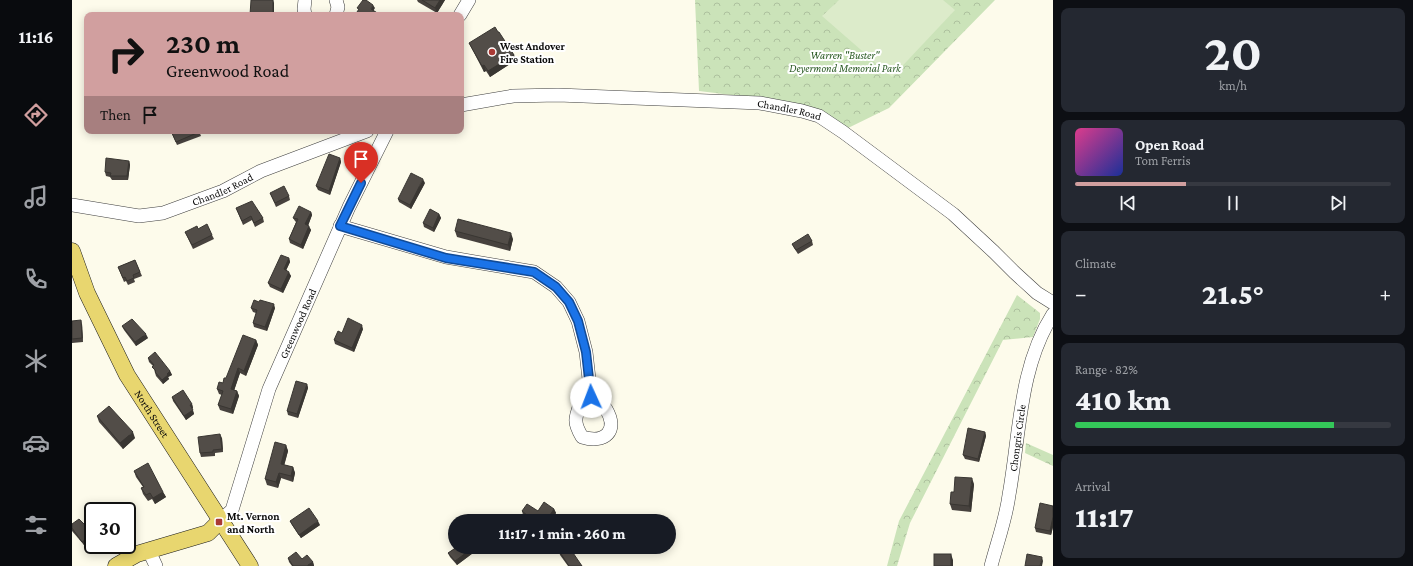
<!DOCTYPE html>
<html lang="en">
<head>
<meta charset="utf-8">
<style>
  body { margin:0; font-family:"Crimson Pro",serif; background:#242831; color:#f1f3f6; height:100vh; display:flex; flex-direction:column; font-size:15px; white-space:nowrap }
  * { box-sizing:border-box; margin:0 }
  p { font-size:13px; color:#9ea1a6 }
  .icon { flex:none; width:22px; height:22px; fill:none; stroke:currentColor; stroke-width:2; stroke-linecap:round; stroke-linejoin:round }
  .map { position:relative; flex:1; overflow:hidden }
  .side { display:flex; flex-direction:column; gap:8px; padding:8px; background:#0d0f14; width:360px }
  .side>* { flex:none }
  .banner { position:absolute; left:12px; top:12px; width:380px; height:122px; border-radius:8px; box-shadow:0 2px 10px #0003; background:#d19f9f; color:#111; overflow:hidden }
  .speed { position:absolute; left:12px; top:502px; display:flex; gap:8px; font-size:20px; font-weight:700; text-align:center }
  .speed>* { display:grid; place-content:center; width:52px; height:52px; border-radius:50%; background:#171b24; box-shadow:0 2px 10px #0003; line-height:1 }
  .speed .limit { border:2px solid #111; border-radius:6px; background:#fff; color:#111 }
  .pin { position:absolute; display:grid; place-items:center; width:34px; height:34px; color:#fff; margin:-41px -17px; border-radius:50% 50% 50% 0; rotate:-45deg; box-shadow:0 0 4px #0007 }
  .pin .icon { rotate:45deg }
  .me { position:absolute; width:44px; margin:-22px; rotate:358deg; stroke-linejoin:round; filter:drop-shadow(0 0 3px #0008) }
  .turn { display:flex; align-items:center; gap:14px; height:84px; padding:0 16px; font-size:18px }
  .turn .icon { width:52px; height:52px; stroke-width:2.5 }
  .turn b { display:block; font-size:28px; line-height:34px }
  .then { display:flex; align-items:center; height:38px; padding:0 16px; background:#0003; gap:8px; font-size:15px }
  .big { font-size:30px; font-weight:800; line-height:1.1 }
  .side .card { flex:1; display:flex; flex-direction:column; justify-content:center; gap:6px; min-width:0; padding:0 14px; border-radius:8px; background:#242831 }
  .side .dial { align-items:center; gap:0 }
  .dial b { font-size:52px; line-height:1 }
  .song { display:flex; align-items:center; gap:12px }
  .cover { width:48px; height:48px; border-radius:6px; background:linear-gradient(135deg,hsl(330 70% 55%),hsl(230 70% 35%)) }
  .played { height:4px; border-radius:2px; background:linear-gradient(90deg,#d19f9f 35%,#363941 35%) }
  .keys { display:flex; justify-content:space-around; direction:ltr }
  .heat { display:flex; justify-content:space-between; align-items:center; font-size:22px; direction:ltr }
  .charge { height:6px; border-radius:3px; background:linear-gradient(90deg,#34c759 82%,#363941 0) }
  .trip { position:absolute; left:376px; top:514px; width:228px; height:40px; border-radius:20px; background:#171b24; box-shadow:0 2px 10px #0003; font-weight:800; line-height:40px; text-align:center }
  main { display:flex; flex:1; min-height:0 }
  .dock { display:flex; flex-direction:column; width:72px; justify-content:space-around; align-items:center; background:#090b0e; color:#9ea1a6 }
  .dock .icon { width:28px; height:28px }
  .dock .current { color:#d19f9f }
  .dock b { font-size:18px; color:#f1f3f6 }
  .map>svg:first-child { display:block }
  .park { fill:url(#park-crowns) }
  .pitch { fill:#dcebca }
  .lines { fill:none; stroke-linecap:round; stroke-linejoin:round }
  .minor-casing { stroke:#3e3e3e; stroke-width:14 }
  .major-casing { stroke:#1c1c1c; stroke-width:17 }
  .minor { stroke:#fff; stroke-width:13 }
  .major { stroke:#e8d66f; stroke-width:16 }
  .wall { fill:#47423e }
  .shaded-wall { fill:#393632 }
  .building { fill:#524d48; stroke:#393632 }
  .route-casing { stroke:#114b97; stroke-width:10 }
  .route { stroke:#1a73e8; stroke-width:7 }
  .poi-dot { fill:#aa3934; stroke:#fff; stroke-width:1.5 }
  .labels { text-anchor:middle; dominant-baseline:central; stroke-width:4; stroke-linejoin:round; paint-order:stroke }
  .poi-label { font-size:11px; font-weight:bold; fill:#0b0b0b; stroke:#fff; text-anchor:start }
  .park-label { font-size:11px; font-style:italic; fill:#2a5a23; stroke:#fff }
  .street-label { font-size:11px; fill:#0b0b0b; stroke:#fff }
</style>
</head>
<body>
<main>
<nav class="dock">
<b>11:16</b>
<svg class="icon current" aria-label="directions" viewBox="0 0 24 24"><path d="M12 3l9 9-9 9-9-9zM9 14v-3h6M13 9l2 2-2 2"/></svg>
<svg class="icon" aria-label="music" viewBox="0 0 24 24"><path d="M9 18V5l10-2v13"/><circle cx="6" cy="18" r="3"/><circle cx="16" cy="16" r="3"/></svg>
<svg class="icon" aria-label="phone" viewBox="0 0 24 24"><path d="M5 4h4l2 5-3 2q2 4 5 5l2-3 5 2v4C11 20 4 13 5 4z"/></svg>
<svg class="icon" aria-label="climate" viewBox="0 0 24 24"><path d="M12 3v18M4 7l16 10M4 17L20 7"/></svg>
<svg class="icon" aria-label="car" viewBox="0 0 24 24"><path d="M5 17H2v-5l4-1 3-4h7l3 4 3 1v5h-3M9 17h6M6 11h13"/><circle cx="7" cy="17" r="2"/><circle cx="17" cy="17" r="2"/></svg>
<svg class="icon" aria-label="filters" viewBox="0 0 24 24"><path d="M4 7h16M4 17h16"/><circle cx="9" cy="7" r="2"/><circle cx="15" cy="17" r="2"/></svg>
</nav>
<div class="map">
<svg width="981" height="566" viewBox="0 0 981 566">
  <defs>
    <pattern id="park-crowns" width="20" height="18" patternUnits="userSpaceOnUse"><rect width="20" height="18" fill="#cbe3b9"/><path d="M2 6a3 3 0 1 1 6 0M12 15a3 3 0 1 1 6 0" fill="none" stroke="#adc19e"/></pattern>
  </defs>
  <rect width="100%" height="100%" fill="#fdfbeb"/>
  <g class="park">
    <path d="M623,0H923L817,108L774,129L708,101L627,91Z"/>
    <path d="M945,295L968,313V319L961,337L931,340L838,523L825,566H815L827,521Z"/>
    <path d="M954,443L981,455V466L953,453Z"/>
  </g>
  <path class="pitch" d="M767,0H871L883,10L820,77L750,16Z"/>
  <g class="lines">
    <defs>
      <g id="minor">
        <path d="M233,0L232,9L233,15"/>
        <path d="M264,15L266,7L264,0"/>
        <path d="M388,15L397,0"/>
        <path id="s1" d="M389,105L441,96L486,95L688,103L730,111L747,116L771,132L881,214L922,252L942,272L965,293L981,303"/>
        <path id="s2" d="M0,205L67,216L91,213L151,191L189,171L295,131"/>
        <path d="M268,226L374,257L462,272L484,287L497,302L506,321L514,352L519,397"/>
        <path d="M519,397C524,400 530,404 534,409C547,431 533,444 510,437C501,422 503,418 509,402Z"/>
        <path id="s3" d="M149,520L160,510L197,389L277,207L315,131"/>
        <path d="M77,551L84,566"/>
        <path id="s4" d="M919,566C925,543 934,519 937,495C948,434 947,367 981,314"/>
      </g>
      <g id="major">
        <path id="s5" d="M0,251L15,293L55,375L178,566"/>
        <path d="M44,566L65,554L136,533L149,520"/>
      </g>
    </defs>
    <use href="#minor" class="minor-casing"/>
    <use href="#major" class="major-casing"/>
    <use href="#minor" class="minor"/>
    <use href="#major" class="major"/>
  </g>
  <g class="wall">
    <path d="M345,0H373L365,13L346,2Z"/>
    <path d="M397,43L442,55L444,60L418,77L414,71L412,72L400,49Z"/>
    <path d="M99,131H127L129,136L105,145Z"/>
    <path d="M268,158L269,162L258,195L246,190L244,186Z"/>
    <path d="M57,161L58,165L56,180H40L38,177L34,176L33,172Z"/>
    <path d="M353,183L339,209L327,202L326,199Z"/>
    <path d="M198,193L217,196L218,200L204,207Z"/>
    <path d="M164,208L191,218L192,222L183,227L180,220L171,225Z"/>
    <path d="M239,212L240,215L236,226L239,230L231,249L218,243L217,239L224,222L223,221L221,218Z"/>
    <path d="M367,214L369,218L362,232L352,227L351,223Z"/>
    <path d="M126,229L140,235L142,239L121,249L113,232Z"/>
    <path d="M383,231L441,239L438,251L385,237Z"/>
    <path d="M740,241L741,245L726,254L722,248L720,244Z"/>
    <path d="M217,258L218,262L214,270L219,276L211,293L198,287L196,283Z"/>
    <path d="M63,260L70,276L62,279L63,282L56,285L54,281L52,282L46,267Z"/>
    <path d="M187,302L203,308L195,331L182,327L181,323L184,313L181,312L179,308Z"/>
    <path d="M0,321L10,324L11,342L0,343Z"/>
    <path d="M50,326L76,338L64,346L52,330Z"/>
    <path d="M291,329L282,352L263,344L262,340L270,333Z"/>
    <path d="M184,340L186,345L174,376L168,373L162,390L165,391L167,396L161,414L148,410L146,405L150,395L147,394L145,389L151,383Z"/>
    <path d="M76,358L98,371L100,375L96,377L97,379L91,384L84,376L81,366L77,362Z"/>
    <path d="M235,384L236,388L226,418L216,415L215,411Z"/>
    <path d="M100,397L120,404L121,408L120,409L122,414L114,420L101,401Z"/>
    <path d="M25,416L63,438L51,449L27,422Z"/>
    <path d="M913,432L914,436L907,462L893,459L891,455Z"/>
    <path d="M150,438L151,452L143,453V456L129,457L128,453Z"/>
    <path d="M214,445L216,451L212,465L221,467L223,473L221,482L209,478L206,488L195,485L193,479Z"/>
    <path d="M62,471L91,492L94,497L83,504L80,499L76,501L71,494L69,488L71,487L64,477Z"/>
    <path d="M902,484L899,512L880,510L878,504Z"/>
    <path d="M981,506V527L979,535L964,532L963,528Z"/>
    <path d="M482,509L484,513L478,521H459L451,515L450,511H466Z"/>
    <path d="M218,521L248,525L229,538L220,525Z"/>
    <path d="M0,524L21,533V538L12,545L0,531Z"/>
    <path d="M385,547H409L385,565L378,557L376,553Z"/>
    <path d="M487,551L510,566H496L488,555Z"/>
    <path d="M216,558L230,559L241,562L242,566H220L217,562Z"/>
  </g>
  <g class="shaded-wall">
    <path d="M201,0L202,3V15H201Z"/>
    <path d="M368,0H373L365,13L363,8Z"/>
    <path d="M301,5L303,8L300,13L299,9Z"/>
    <path d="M442,55L444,60L418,77L416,71Z"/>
    <path d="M412,65L414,71L412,72L410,66Z"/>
    <path d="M268,158L269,162L258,195L257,191Z"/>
    <path d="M57,161L58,165L56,180L55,176Z"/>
    <path d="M351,179L353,183L339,209L338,205Z"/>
    <path d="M239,212L240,215L235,228L233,224Z"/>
    <path d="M367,214L369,218L362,232L361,228Z"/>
    <path d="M237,226L239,230L231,249L229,245Z"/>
    <path d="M439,233L441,239L438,251L436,245Z"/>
    <path d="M217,258L218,262L213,273L212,269Z"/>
    <path d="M217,272L219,276L211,293L209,289Z"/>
    <path d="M202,304L203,308L195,331L193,327Z"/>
    <path d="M9,320L10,324L11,342L10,338Z"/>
    <path d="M290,325L291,329L282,352L280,348Z"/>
    <path d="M74,334L76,338L64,346L63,342Z"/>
    <path d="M184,340L186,345L174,376L172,371Z"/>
    <path d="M166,368L168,373L161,394L159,389Z"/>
    <path d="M98,371L100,375L96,377L97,379L91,384L90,380L95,374Z"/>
    <path d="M235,384L236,388L226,418L225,414Z"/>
    <path d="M165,391L167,396L161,414L159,409Z"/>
    <path d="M120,404L121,408L119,409L118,405Z"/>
    <path d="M121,410L122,414L114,420L112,416Z"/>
    <path d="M61,432L63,438L51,449L48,443Z"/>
    <path d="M913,432L914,436L907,462L906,459Z"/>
    <path d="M148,434L150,438L151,452L150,449Z"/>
    <path d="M214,445L216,451L211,470L209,464Z"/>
    <path d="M221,467L223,473L221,482L219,476Z"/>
    <path d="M207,473L209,478L206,488L204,482Z"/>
    <path d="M900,478L902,484L899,512L897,506Z"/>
    <path d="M91,492L94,497L83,504L81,498Z"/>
    <path d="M482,509L484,513L478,521H474Z"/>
    <path d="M981,517V527L979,535L978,531Z"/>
    <path d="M246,521L248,525L229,538L227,535Z"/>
    <path d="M21,533V538L12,545L10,542Z"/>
    <path d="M402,547H409L385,565L383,561Z"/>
    <path d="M879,554L881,560V566H879Z"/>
    <path d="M970,557L971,561L970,566H968Z"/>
    <path d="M241,562L242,566H236V565Z"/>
  </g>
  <g class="building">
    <path d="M179,0H201V15H178Z"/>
    <path d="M291,0H294L301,5L299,9L307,14L306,15H283L287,9L285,8Z"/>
    <path d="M350,0H368L363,8Z"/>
    <path d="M423,27L426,32H427L442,55L416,71L412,65L410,66L397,43Z"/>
    <path d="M99,131H127V132L104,142Z"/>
    <path d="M257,154L268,158L257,191L244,186Z"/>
    <path d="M34,158L57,161L55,176H38L39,173L33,172Z"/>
    <path d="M339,173L351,179L338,205L326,199Z"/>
    <path d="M212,186L217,196L203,203L198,193Z"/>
    <path d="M180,201L191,218L182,223L179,216L170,221L164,208Z"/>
    <path d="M227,206L239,212L233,224L237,226L229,245L217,239L226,219L221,218Z"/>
    <path d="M358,209L367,214L361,228L351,223Z"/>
    <path d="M386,219L439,233L436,245L383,231Z"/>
    <path d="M135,224L140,235L120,245L113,232L125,226L126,229Z"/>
    <path d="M736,234L740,241L724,250L720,244Z"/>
    <path d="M209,255L217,258L212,269L217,272L209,289L196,283Z"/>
    <path d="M63,260L68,272L61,275L62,278L55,281L53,277L51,278L46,267Z"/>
    <path d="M182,300L187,302L188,300L202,304L193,327L181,323L185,310L179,308Z"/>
    <path d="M276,318L290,325L280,348L262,340L266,331L270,333Z"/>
    <path d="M60,319L74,334L63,342L50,326Z"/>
    <path d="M9,320L10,338L0,339V321Z"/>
    <path d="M171,335L184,340L172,371L166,368L159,389L165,391L159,409L146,405L151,391L145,389L147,382L151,383L152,378H154Z"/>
    <path d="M83,352L98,371L95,374L96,375L90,380L83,372L84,371L80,367L82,365L76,358Z"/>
    <path d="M224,381L235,384L225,414L215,411Z"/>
    <path d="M111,390L120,404L118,405L121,410L112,416L100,397Z"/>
    <path d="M37,406L61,432L48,443L25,416Z"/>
    <path d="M896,428L913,432L906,459L891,455Z"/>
    <path d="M148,434L150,449L141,450V452L128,453L126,437Z"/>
    <path d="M203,442L214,445L209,464L221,467L219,476L207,473L204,482L193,479Z"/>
    <path d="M76,463L91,492L81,498L78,493L74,495L69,488L72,487L62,471Z"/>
    <path d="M883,477L900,478L897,506L878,504L879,492H882Z"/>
    <path d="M472,502L482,509L474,521H462L450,511L455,504L466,511Z"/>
    <path d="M968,503L981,506V517L978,531L963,528Z"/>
    <path d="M237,508L246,521L227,535L218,521Z"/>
    <path d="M7,519L21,533L10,542L0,528V524Z"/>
    <path d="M385,547H402L383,561L376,553Z"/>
    <path d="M493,547H497L510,566H497L487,551Z"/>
    <path d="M224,552L230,559L235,555L241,562L236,565V566H221L216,558Z"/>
    <rect x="862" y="554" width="17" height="12"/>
    <path d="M955,554L970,557L968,566H953Z"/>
  </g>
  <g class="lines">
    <defs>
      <path id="route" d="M289,183L268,226L374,258L462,272L484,287L497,302L506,321L514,352L519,397"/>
    </defs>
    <use href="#route" class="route-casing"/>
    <use href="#route" class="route"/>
  </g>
  <g class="poi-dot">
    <circle cx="420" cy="52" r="4"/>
    <rect x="143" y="518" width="8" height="8" rx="2"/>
  </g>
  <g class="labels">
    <g class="poi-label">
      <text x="428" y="46">West Andover<tspan x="428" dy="13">Fire Station</tspan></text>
      <text x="155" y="516">Mt. Vernon<tspan x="155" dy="13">and North</tspan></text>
    </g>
    <g class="park-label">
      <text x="773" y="55">Warren "Buster"<tspan x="773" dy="13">Deyermond Memorial Park</tspan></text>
    </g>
    <g class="street-label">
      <text stroke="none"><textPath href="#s1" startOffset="330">Chandler Road</textPath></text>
      <text stroke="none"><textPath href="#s2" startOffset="156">Chandler Road</textPath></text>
      <text stroke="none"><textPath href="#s3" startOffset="213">Greenwood Road</textPath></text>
      <text stroke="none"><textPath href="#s5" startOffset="182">North Street</textPath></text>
      <text stroke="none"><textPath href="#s4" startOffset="131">Chongris Circle</textPath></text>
    </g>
  </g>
</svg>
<div class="speed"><div class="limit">30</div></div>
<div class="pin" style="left:289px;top:183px;background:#d93025"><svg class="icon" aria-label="arrive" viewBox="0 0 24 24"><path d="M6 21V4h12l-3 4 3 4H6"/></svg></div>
<svg class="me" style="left:519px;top:397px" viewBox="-20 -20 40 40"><circle r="19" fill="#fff"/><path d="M0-13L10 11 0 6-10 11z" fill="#1a73e8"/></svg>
<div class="trip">11:17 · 1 min · 260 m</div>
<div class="banner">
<div class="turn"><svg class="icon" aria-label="right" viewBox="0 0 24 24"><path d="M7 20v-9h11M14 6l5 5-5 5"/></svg><div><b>230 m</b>Greenwood Road</div></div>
<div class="then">Then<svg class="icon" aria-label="arrive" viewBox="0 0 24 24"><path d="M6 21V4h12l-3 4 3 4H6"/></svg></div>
</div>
</div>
<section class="side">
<div class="card dial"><b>20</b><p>km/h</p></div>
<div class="card">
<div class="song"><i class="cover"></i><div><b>Open Road</b><p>Tom Ferris</p></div></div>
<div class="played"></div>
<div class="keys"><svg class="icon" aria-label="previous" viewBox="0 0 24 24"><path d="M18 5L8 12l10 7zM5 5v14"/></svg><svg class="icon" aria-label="pause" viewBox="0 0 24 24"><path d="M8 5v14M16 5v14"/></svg><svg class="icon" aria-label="next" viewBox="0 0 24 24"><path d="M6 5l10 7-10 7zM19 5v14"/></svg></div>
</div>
<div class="card"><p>Climate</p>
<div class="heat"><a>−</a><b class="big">21.5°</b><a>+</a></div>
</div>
<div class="card"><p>Range · 82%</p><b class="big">410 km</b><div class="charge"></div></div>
<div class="card"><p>Arrival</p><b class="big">11:17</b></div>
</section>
</main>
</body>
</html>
